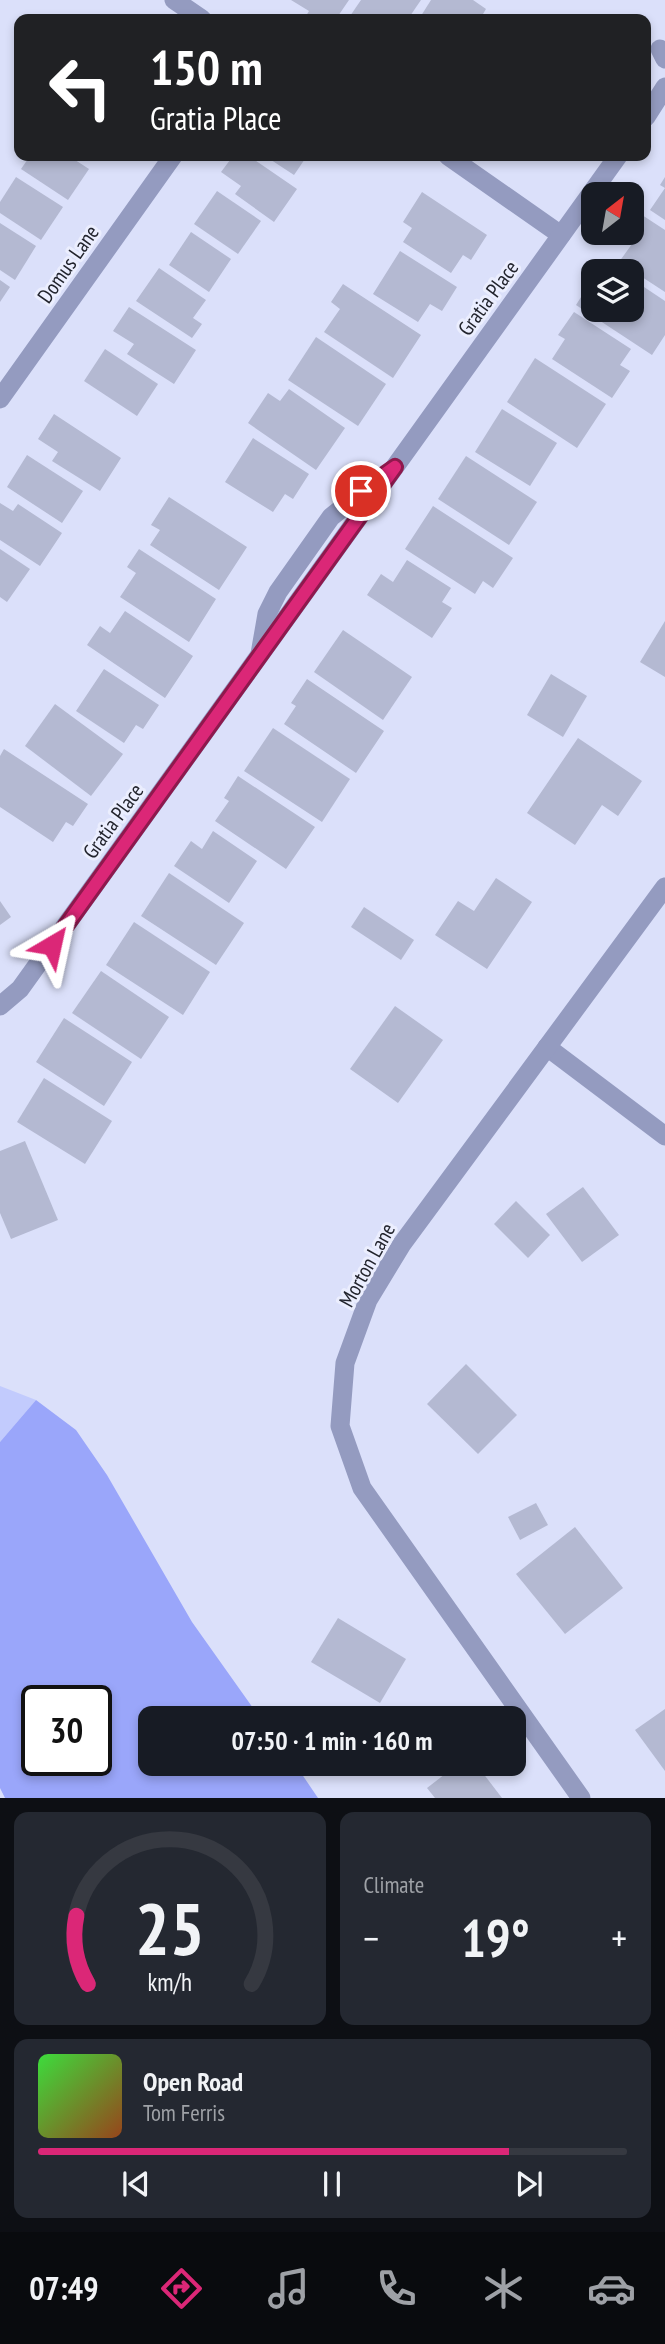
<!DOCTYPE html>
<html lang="en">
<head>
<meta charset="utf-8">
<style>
  body { margin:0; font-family:"PT Sans Narrow",sans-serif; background:#242831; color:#f1f3f6; height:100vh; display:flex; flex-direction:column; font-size:26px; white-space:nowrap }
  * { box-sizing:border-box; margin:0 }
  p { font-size:23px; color:#9ea1a6 }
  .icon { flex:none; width:38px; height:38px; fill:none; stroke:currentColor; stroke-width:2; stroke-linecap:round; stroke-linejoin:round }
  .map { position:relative; height:1798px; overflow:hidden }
  .details { display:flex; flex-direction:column; gap:14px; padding:14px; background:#0d0f14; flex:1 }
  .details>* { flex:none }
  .guide { position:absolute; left:14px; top:14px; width:637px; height:147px; border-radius:14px; box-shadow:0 4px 10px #0003; background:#202124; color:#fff; overflow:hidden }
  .needle { width:46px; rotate:31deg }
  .tools { position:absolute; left:581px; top:182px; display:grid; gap:14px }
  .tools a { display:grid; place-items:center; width:63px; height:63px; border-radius:14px; background:#171b24; box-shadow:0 4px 10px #0003; font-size:35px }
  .speed { position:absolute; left:21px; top:1685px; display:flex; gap:14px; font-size:35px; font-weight:700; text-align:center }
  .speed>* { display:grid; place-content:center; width:91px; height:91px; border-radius:50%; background:#171b24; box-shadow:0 4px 10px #0003; line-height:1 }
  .speed .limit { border:4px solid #111; border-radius:10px; background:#fff; color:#111 }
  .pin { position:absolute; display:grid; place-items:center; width:60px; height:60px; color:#fff; margin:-30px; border:4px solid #fff; border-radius:50%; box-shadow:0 2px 7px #0007 }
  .me { position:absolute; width:77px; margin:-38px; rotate:36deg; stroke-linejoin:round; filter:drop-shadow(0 0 5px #0008) }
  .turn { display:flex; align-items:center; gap:24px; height:147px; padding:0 21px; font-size:32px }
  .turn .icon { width:91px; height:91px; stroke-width:2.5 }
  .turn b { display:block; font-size:49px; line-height:60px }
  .big { font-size:52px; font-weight:800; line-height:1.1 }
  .details .tile { flex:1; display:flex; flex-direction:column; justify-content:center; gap:10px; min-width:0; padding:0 24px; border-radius:14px; background:#242831 }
  .details .dial { align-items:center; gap:0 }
  .dial svg { height:182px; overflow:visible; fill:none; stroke:#363941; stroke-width:7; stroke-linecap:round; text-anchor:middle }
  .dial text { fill:#f1f3f6; stroke:none }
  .song { display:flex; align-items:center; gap:21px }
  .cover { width:84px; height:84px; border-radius:10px; background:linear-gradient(135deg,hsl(120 70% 55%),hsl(20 70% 35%)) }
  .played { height:7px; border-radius:4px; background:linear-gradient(90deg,#db2777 80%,#363941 80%) }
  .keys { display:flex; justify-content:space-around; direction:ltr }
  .heat { display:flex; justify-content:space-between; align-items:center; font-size:38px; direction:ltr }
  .details .tiles { flex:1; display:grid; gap:14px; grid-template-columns:1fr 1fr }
  .tile:last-child { grid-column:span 2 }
  .trip { position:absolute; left:138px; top:1706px; width:388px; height:70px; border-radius:14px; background:#171b24; box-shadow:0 4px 10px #0003; font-weight:800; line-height:70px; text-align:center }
  .dock { display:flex; height:112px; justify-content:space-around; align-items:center; background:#090b0e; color:#9ea1a6 }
  .dock .icon { width:49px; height:49px }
  .dock .current { color:#db2777 }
  .dock b { font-size:32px; color:#f1f3f6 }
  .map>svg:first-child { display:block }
  .green { fill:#c2cbfd }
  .water { fill:#9aa6fa; fill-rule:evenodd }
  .building { fill:#b4b9d2 }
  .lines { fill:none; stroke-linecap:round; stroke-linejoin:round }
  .minor { stroke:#949bc0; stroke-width:19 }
  .route-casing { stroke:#8e194d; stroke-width:18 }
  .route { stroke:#db2777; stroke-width:12 }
  .labels { text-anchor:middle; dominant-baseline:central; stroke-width:6; stroke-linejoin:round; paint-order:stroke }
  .street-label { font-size:21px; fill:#22242d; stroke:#ebeefe }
</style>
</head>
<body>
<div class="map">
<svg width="665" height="1798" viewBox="0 0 665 1798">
  <rect width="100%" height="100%" fill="#dbe0fa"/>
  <path class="green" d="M0,1386L36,1400L0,1442Z"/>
  <path class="water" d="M36,1400L76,1430L107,1475L192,1622L260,1718H150V1764H295L318,1798H5L0,1788V1442ZM37,1701H96V1760H37Z"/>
  <g class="building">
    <path d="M291,0H349L336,19H310L306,16L309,11Z"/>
    <path d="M361,0H421L408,19H348Z"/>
    <path d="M431,0H473L486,9L480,19H419Z"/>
    <path d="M30,156H69L89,169L68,200L21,169Z"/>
    <path d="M233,156H249L297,189L274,222L235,194L241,186L221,172Z"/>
    <path d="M265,156H307L294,175Z"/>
    <path d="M16,177L63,207L41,240L0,213V202Z"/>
    <path d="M665,177V220L650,210L665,188L660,185Z"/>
    <path d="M217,191L261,221L238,254L194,224Z"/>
    <path d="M422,192L487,235L471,260L463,255L451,273L403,242L412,228L403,222Z"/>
    <path d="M642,215L665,230V292L619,262L632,244L626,240Z"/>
    <path d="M0,223L36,246L15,280L0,270Z"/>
    <path d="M191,232L231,259L209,292L169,265Z"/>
    <path d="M400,251L457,287L442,311L430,304L418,322L373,294Z"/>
    <path d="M604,261L620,271H598Z"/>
    <path d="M159,268L206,300L193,318L202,324L192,338L136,301Z"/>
    <path d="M593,278V310H632V279L665,301V335L652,355L576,305Z"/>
    <path d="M0,280L10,287L0,302Z"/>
    <path d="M343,284L421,335L393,378L324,332L340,309L331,302Z"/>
    <path d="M129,307L196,350L174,384L127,354L134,344L113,331Z"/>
    <path d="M574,312L631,349L620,365L630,371L612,398L552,359L565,339L558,335Z"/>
    <path d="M316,337L386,384L358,426L288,380Z"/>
    <path d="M105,349L158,384L137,416L84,381Z"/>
    <path d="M535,358L606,404L577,448L507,402Z"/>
    <path d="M289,389L345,428L316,470L248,423L268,393L280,401Z"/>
    <path d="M502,409L557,443L530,486L475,452Z"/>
    <path d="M54,414L121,458L100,491L52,461L58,452L38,439Z"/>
    <path d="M253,438L309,474L293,499L285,494L273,512L225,482Z"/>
    <path d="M27,455L83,491L62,523L7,487Z"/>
    <path d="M466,456L537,502L509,545L438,499Z"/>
    <path d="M169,497L247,547L219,590L150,545L160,530L151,525Z"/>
    <path d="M0,503L13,511L18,504L62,533L40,566L0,540Z"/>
    <path d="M433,506L513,558L493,588L483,581L475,594L405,549Z"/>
    <path d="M0,549L30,569L7,602L0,597Z"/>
    <path d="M139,549L216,599L189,642L120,597L136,573L127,567Z"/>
    <path d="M407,560L451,588L442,602L452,608L432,638L367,595L381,574L393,582Z"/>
    <path d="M125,611L193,656L165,698L87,645L100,626L110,633Z"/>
    <path d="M665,621V677L640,662Z"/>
    <path d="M343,630L412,677L383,720L314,672Z"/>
    <path d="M104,669L159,705L143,729L136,725L124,743L76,711Z"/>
    <path d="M551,674L587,696L563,737L527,715Z"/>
    <path d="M307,679L384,731L356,773L284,724L296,706L291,703Z"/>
    <path d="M55,704L123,754L91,796L25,746Z"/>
    <path d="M273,728L350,779L322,822L244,771Z"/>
    <path d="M578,738L642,781L618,816L602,805L575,845L527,813Z"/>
    <path d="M4,749L88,804L73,826L66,822L53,842L0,807V756Z"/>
    <path d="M238,776L315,827L286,869L215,821L229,801L224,798Z"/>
    <path d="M213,831L257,861L229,903L174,866L191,841L202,849Z"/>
    <path d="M169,873L244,923L216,965L141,916Z"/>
    <path d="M496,878L532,902L487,969L435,935L458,901L474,911Z"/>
    <path d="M0,901L11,917L0,925Z"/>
    <path d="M364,907L414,940L401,960L351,927Z"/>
    <path d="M134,922L210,972L183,1015L106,965Z"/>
    <path d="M101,971L169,1017L141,1059L72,1013Z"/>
    <path d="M395,1006L443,1040L398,1103L350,1069Z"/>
    <path d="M64,1018L132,1062L104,1106L36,1062Z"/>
    <path d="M44,1078L112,1121L85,1164L17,1122Z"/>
    <path d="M25,1141L58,1220L11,1239L0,1213V1151Z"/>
    <path d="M583,1187L619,1235L582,1262L546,1214Z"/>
    <path d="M516,1201L550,1235L528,1258L494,1224Z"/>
    <path d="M466,1364L517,1415L478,1454L427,1404Z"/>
    <path d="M536,1503L548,1525L520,1540L508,1517Z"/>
    <path d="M575,1527L623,1588L565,1634L516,1574Z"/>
    <path d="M338,1618L406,1659L380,1703L311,1662Z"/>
    <path d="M665,1709V1771L635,1730Z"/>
    <path d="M458,1764H476L502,1798H435L427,1788Z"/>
  </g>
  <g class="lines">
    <g class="minor">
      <path d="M174,0L202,19"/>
      <path d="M660,49L665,59"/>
      <path d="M646,117L665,87"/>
      <path d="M448,156L561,235"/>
      <path d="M0,399L173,156"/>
      <path d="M260,654L267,614L278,592L331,517L381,477"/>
      <path d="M0,1006L20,989L618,156"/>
      <path d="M547,1047L665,1136"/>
      <path d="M581,1798L362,1488L340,1426L345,1363L368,1300L402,1244L665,887"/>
    </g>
  </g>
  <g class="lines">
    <defs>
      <path id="route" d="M52,945L395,467L361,491"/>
    </defs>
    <use href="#route" class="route-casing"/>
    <use href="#route" class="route"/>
  </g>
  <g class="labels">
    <g class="street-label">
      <text transform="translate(68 264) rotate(-55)">Domus Lane</text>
      <text transform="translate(488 298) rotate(-54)">Gratia Place</text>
      <text transform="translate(113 821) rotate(-54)">Gratia Place</text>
      <text transform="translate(367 1265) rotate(-61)">Morton Lane</text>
    </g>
  </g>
</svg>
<div class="tools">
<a><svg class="needle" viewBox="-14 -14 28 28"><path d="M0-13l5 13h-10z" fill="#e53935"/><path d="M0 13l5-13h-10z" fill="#9ea1a6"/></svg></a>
<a><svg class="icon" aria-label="layers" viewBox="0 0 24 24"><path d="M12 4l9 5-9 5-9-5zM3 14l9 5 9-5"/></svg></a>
</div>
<div class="speed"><div class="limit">30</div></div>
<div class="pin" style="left:361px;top:491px;background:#d93025"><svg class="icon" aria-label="arrive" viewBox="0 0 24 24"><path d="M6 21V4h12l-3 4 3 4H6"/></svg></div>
<svg class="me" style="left:52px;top:945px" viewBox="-20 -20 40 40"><path d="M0-17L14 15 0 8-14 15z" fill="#db2777" stroke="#fff" stroke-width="4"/></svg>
<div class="trip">07:50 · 1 min · 160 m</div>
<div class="guide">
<div class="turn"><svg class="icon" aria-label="left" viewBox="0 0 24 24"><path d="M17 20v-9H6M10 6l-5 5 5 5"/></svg><div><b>150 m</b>Gratia Place</div></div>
</div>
</div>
<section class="details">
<div class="tiles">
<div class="tile dial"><svg viewBox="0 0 100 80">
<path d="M14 69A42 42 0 1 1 86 69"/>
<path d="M14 69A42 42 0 0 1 9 39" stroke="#db2777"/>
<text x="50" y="56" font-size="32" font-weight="700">25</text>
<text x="50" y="72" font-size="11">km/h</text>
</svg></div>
<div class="tile"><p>Climate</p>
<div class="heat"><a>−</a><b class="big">19°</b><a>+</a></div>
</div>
<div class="tile">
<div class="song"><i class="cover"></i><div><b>Open Road</b><p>Tom Ferris</p></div></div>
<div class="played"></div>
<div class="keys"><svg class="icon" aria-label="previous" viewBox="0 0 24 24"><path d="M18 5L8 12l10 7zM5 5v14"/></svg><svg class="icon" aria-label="pause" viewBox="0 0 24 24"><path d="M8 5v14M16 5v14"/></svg><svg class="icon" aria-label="next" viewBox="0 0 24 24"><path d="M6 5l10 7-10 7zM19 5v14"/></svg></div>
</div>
</div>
</section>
<nav class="dock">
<b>07:49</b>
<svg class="icon current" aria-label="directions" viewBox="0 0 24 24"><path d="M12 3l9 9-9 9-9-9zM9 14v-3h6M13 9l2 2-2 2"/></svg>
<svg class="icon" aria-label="music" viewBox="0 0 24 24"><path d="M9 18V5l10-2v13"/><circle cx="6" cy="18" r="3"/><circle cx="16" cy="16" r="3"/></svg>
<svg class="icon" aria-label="phone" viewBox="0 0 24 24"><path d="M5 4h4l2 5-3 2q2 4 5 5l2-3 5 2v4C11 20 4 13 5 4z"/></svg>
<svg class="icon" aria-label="climate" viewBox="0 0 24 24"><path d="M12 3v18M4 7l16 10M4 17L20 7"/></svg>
<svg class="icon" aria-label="car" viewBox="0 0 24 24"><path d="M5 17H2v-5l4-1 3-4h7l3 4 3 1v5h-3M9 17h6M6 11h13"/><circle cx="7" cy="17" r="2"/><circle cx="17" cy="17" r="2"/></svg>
</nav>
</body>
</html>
